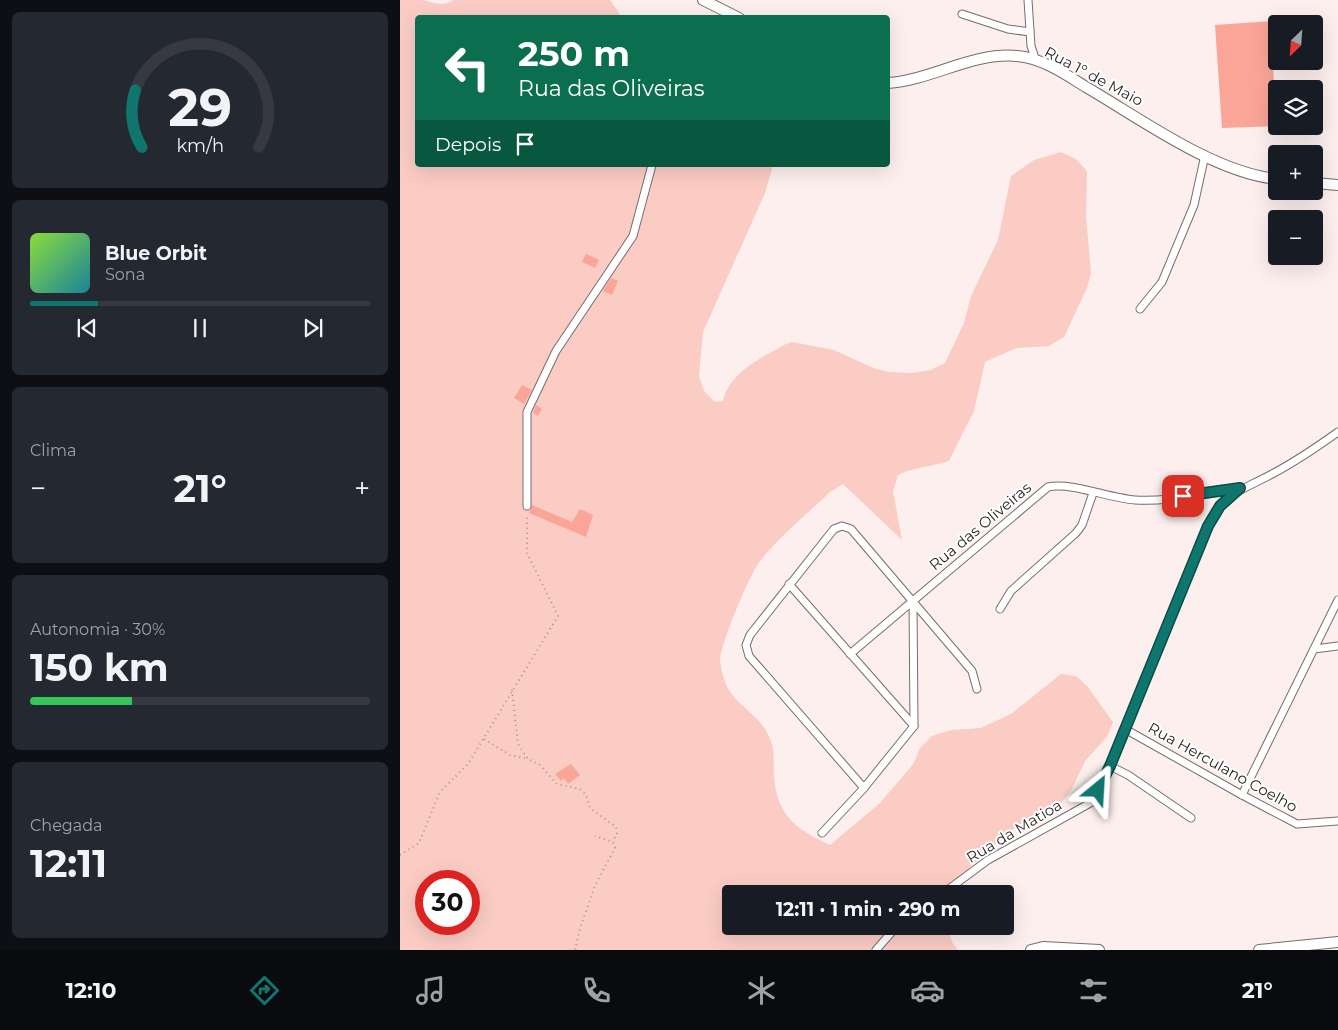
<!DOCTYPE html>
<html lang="pt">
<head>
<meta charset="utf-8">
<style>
  body { margin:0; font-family:Montserrat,sans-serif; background:#242831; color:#f1f3f6; height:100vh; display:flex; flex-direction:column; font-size:19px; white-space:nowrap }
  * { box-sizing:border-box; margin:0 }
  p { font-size:16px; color:#9ea1a6 }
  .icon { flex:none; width:28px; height:28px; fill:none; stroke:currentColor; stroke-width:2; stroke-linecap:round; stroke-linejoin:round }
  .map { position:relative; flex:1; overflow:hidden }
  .side { display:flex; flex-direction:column; gap:12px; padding:12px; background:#0d0f14; width:400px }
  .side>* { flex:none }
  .top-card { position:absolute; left:15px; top:15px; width:475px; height:152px; border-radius:5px; box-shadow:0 5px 20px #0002; background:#0b6e4f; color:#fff; overflow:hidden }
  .needle { width:32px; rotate:205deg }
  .controls { position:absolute; left:868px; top:15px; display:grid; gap:10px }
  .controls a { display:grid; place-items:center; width:55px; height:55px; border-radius:5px; background:#171b24; box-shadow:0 5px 20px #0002; font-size:25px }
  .speed { position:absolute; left:15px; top:870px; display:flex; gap:10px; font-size:25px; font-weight:700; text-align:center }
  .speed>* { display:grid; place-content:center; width:65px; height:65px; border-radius:50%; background:#171b24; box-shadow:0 5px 20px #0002; line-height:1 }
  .speed .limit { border:8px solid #d22; background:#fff; color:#111 }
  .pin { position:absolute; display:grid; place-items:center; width:42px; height:42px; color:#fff; margin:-21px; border-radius:10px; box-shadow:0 2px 8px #0006 }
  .me { position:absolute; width:55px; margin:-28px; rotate:27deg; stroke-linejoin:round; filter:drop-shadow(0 0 4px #0008) }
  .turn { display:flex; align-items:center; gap:18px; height:105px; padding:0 20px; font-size:22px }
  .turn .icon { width:65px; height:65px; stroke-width:2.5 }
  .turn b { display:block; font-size:35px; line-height:42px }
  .then { display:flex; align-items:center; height:48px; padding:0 20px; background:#0003; gap:10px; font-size:19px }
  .big { font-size:38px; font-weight:700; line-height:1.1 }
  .side .card { flex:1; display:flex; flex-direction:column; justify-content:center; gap:8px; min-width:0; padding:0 18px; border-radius:8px; background:#242831 }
  .side .dial { align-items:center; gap:0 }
  .dial svg { height:130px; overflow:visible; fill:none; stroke:#363941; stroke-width:7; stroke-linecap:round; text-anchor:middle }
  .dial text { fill:#f1f3f6; stroke:none }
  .song { display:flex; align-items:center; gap:15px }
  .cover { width:60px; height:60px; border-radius:8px; background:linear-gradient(135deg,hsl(90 70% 55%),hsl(190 70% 35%)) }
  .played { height:5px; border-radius:2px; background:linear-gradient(90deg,#0f766e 20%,#363941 20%) }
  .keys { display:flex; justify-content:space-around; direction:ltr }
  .heat { display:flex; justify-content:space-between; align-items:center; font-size:28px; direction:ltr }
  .charge { height:8px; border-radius:4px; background:linear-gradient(90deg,#34c759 30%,#363941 0) }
  .trip { position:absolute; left:322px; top:885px; width:292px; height:50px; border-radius:5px; background:#171b24; box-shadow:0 5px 20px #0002; font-weight:700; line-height:50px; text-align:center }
  .dock { display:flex; height:80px; justify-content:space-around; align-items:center; background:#090b0e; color:#9ea1a6 }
  .dock .icon { width:35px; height:35px }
  .dock .active { color:#0f766e }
  .dock b { font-size:22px; color:#f1f3f6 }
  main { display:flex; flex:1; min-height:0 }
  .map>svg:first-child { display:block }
  .green { fill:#faccc4; fill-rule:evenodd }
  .building { fill:#fba599 }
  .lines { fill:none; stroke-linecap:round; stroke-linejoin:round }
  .street-casing { stroke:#786d6b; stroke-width:9 }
  .secondary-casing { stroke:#786d6b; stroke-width:12 }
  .path { stroke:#a29897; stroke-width:2; stroke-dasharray:1 4; stroke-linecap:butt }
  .street { stroke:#fff; stroke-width:7 }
  .secondary { stroke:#fff; stroke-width:10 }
  .route-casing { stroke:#0a4d48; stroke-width:12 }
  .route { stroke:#0f766e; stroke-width:9 }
  .labels { text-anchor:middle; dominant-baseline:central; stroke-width:4; stroke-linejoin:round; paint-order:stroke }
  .street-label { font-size:15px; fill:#241f1e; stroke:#fff }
</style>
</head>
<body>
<main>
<section class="side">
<div class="card dial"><svg viewBox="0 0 100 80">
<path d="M14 69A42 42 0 1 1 86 69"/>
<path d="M14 69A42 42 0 0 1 10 34" stroke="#0f766e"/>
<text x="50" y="56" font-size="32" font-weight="700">29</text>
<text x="50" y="72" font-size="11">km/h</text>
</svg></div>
<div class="card">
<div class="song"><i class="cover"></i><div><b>Blue Orbit</b><p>Sona</p></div></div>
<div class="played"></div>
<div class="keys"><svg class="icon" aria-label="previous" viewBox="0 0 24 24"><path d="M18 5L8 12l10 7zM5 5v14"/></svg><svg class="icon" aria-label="pause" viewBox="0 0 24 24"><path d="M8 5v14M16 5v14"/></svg><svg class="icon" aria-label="next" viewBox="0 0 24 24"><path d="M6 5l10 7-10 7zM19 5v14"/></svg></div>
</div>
<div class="card"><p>Clima</p>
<div class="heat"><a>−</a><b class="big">21°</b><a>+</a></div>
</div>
<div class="card"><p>Autonomia · 30%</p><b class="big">150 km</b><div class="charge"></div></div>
<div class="card"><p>Chegada</p><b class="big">12:11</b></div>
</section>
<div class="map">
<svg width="938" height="950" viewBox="0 0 938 950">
  <rect width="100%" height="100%" fill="#fcefed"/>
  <path class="green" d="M0,0C7,0 15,0 22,0C35,3 42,7 54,0H210L221,16L18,18V165H373L365,193L303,332L299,376L304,391L315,402L323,401C330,372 360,359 384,345L392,342L434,350L473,368L489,372L512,373L531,370L545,363L564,323L571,296L598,240L611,176L634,160L661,152L676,159L687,171L686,216L691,273L687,288L664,337L649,346L616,348L585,362L574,411L549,461C531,467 514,467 498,475L493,491L502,540L443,484L430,492C407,514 380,536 360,561C350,573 320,646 320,660C321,667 323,676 325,682C334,707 365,715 372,745C375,755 373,766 374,776C377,816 396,829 430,845L480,803L514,763L520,748L532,736L551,730L581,728L611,714L661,674L676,676L687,686L713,722L707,737L685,761L672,789L662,802L618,825L569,868L559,894H331V926H547L552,942L558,950H0ZM26,881H69V924H26Z"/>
  <g class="building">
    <path d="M871,21L876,126L822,128L815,25Z"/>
    <path d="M186,254L199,260L195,268L182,262Z"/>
    <path d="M211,278L218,281L212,295L203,291Z"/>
    <path d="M122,385L132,390L124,404L114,398Z"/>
    <path d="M136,405L142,409L138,416L133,413Z"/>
    <path d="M132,505L172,522L180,509L193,515L186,537L129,513Z"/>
    <path d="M171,764L180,775L168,784L164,778L161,781L155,774Z"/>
  </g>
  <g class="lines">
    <defs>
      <g id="street">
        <path d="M628,0L631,46L636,61"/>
        <path d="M562,14L608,29L630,32"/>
        <path d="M740,309L762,282L794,205L805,155"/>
        <path d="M127,506V412L156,351L233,236L252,165"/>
        <path d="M389,584L514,726L464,788L349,656L346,645L350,635L434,529L442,526L451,529L572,671L577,689"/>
        <path d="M513,600L514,726"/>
        <path d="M600,609L611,591L676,533L682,525L693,493"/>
        <path d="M914,649L938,646"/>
        <path d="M450,654L648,487C672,482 708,498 735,500C769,502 806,493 840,489"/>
        <path d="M725,729L842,795L897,824L938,821"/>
        <path d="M710,766L728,775L791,818"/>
        <path d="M842,795L938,600"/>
        <path d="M422,833L464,788"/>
        <path d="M542,894L588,860L692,802L710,766L808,526C828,490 839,492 872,474C895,462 917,447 938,432"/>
        <path d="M476,950L497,926"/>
      </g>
      <g id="secondary">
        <path d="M303,0L339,18"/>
        <path d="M488,83C532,80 572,52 617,56C642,58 665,74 686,87C741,119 813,172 876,179"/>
        <path d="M914,183L938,185"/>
        <path d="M631,950L643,947L699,950"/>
        <path d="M859,950L938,942"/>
      </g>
    </defs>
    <use href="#street" class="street-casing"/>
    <use href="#secondary" class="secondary-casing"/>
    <g class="path">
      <path d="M112,690L118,744L128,759L140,765L157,784L180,789L186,795L190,808L216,827L217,833L213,842"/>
      <path d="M84,739L110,755L128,759"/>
      <path d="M0,855L19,843L40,792L68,764L158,616L127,553V514"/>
      <path d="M175,950L180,928L195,886L215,848L213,842L195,836"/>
    </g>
    <use href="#street" class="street"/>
    <use href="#secondary" class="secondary"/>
  </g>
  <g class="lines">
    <defs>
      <path id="route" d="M698,790L710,766L808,526L820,506L840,488L783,496"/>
    </defs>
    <use href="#route" class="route-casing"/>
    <use href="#route" class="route"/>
  </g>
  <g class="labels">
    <g class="street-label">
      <text transform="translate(694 76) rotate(28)">Rua 1º de Maio</text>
      <text transform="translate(580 526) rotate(-40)">Rua das Oliveiras</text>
      <text transform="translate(823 767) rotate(29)">Rua Herculano Coelho</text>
      <text transform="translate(614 831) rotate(-31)">Rua da Matioa</text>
    </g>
  </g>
</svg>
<div class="controls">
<a><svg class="needle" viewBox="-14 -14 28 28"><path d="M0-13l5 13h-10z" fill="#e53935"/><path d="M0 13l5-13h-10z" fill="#9ea1a6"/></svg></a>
<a><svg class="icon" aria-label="layers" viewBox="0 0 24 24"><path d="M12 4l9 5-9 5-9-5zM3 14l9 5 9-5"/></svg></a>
<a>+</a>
<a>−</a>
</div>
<div class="speed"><div class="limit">30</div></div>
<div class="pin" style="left:783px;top:496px;background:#d93025"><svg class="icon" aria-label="arrive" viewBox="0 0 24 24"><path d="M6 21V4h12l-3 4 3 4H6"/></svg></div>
<svg class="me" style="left:698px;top:790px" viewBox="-20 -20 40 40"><path d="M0-17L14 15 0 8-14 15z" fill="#0f766e" stroke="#fff" stroke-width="4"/></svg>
<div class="trip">12:11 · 1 min · 290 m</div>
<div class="top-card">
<div class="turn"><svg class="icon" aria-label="left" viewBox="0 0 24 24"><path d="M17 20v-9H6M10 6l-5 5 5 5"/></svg><div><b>250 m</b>Rua das Oliveiras</div></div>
<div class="then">Depois<svg class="icon" aria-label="arrive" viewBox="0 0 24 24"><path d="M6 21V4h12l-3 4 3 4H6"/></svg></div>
</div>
</div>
</main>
<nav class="dock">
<b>12:10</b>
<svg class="icon active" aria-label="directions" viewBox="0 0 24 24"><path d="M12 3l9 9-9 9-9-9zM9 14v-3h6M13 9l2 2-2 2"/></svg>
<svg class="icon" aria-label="music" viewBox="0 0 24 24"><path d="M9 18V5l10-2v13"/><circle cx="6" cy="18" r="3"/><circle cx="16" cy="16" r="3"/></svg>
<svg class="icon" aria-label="phone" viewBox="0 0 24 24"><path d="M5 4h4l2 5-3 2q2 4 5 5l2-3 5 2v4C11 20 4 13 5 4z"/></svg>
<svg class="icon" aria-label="climate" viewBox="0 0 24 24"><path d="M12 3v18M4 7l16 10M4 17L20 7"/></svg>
<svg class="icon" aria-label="car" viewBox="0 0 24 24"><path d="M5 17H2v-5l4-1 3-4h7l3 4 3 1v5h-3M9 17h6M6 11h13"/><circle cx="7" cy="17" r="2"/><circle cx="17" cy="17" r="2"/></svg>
<svg class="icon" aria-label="filters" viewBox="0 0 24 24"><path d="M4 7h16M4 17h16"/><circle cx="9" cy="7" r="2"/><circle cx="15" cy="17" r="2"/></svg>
<b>21°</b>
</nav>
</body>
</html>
